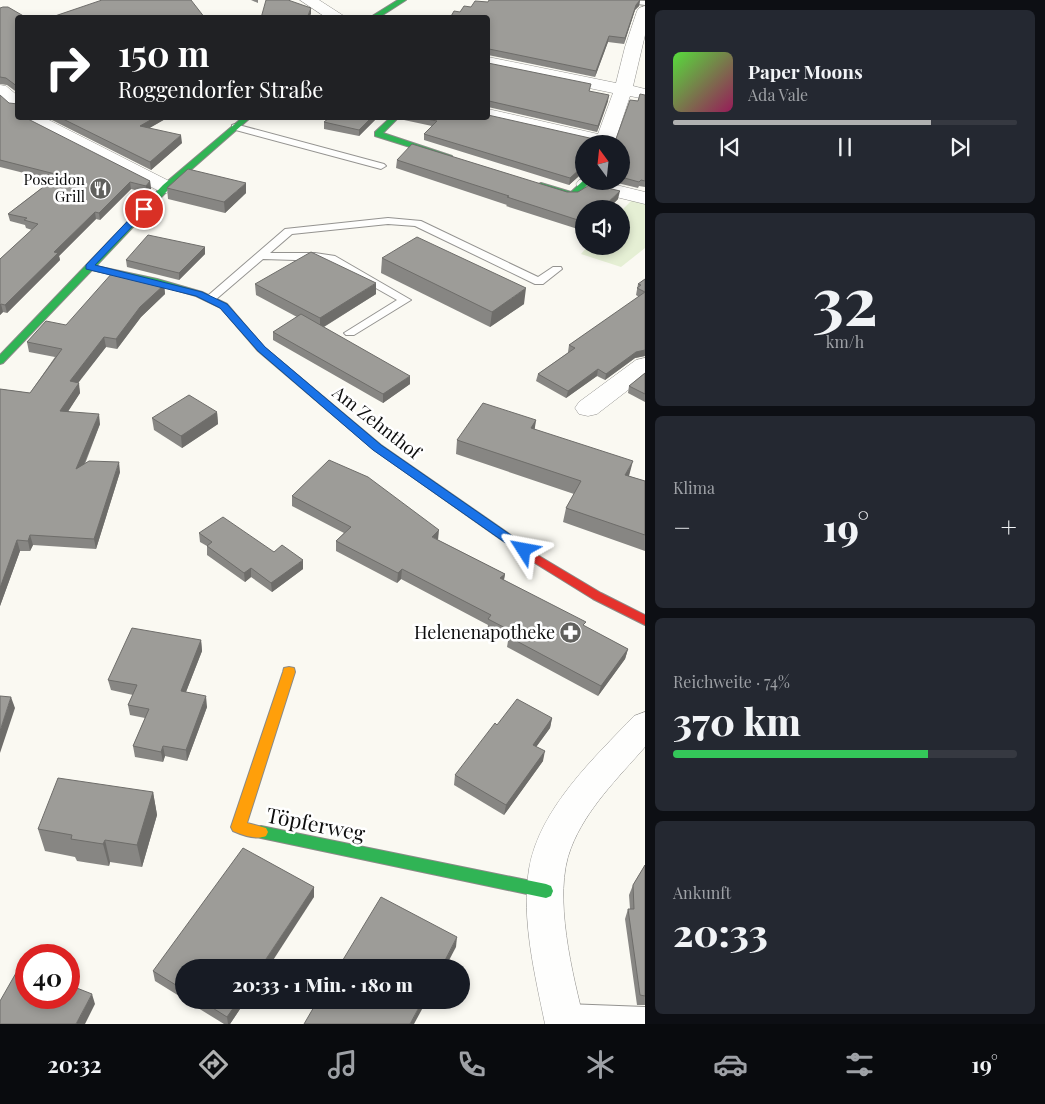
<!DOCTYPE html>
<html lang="de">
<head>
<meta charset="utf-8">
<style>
  body { margin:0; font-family:"Playfair Display",serif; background:#242831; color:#f1f3f6; height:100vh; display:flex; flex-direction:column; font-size:19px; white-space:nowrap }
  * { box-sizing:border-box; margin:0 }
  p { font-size:16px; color:#9ea1a6 }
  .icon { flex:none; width:28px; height:28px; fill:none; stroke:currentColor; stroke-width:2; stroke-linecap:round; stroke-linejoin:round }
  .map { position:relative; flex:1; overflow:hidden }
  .side { display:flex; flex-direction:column; gap:10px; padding:10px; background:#0d0f14; width:400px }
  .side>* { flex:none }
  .hud { position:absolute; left:15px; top:15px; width:475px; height:105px; border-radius:5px; box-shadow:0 2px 8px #0003; background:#202124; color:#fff; overflow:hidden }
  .needle { width:32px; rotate:345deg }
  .tools { position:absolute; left:575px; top:135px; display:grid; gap:10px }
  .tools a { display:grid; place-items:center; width:55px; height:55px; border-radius:50%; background:#171b24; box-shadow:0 2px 8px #0003; font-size:25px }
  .speed { position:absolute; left:15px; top:944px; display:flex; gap:10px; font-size:25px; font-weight:700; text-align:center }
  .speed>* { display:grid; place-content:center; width:65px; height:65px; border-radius:50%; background:#171b24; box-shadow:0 2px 8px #0003; line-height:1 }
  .speed .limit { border:8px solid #d22; background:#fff; color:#111 }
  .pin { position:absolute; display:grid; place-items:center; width:42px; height:42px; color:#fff; margin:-21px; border:2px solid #fff; border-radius:50%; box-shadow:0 1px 5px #0007 }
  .me { position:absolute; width:55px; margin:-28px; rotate:304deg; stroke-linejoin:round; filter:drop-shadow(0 0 4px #0008) }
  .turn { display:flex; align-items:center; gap:18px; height:105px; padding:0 20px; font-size:22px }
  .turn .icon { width:65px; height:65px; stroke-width:2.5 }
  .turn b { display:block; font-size:35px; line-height:42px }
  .big { font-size:38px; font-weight:800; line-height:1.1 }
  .side .widget { flex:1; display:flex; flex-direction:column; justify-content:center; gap:8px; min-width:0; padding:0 18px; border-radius:8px; background:#242831 }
  .side .dial { align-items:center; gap:0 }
  .dial b { font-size:65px; line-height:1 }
  .song { display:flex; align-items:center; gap:15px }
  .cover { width:60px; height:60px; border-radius:8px; background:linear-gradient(135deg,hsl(110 70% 55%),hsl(330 70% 35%)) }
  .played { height:5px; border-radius:2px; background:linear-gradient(90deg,#b0b1b1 75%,#363941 75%) }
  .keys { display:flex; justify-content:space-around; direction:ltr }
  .heat { display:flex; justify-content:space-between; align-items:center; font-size:28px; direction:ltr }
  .charge { height:8px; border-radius:4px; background:linear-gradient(90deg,#34c759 74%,#363941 0) }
  .trip { position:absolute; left:175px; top:959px; width:295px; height:50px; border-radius:25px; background:#171b24; box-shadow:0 2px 8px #0003; font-weight:800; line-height:50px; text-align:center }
  .menu { display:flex; height:80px; justify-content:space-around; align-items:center; background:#090b0e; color:#9ea1a6 }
  .menu .icon { width:35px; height:35px }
  .menu .on { color:#b0b1b1 }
  .menu b { font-size:22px; color:#f1f3f6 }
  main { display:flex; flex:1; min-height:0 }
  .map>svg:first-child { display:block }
  .green { fill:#e5efd4 }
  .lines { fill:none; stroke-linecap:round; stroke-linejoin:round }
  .lane-casing { stroke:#949390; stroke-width:2 }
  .street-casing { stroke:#949390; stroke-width:1 }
  .fast-casing { stroke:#8a8a87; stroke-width:2 }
  .slow-casing { stroke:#8a8a87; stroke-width:2 }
  .jam-casing { stroke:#8a8a87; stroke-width:2 }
  .lane { fill:#fefefd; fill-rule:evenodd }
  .street { fill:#fefefd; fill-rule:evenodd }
  .fast { fill:#30b455; fill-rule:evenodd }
  .slow { fill:#ff9f0a; fill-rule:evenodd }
  .jam { fill:#e5322d; fill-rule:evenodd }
  .wall { fill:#878683 }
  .shaded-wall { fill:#6e6d6a }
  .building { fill:#9d9c98; stroke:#6e6d6a }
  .route { fill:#1a73e8; stroke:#114b97 }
  .labels { text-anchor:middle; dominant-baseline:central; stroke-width:5; stroke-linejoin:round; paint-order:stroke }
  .far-poi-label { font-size:15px; fill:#0d0d0d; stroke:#fff; text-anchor:end }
  .street-label { font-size:18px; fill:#0d0d0d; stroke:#fff }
  .poi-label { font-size:18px; fill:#0d0d0d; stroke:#fff; text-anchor:end }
  .near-street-label { font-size:21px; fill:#0d0d0d; stroke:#fff }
</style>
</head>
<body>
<main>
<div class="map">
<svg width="645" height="1024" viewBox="0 0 645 1024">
  <rect width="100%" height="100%" fill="#faf9f2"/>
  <path class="green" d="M633,199L645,202V248L621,267L581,254L588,246H621V211Z"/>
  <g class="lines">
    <defs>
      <g id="lane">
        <path d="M618,0L645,1V5L622,2Z"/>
        <path d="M235,124L384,164L386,166L381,169L232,129V125Z"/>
        <path d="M388,218L421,221L538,277L553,267H561L562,269L543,284H535L415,226L388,224L292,234L270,253H315L335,256L411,300L354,335H346L344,333L397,300L328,261L263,259L214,301L210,302L204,299L285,229Z"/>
        <path d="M566,1004L645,1007V1024H566L559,1021L556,1014L559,1007Z"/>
      </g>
      <g id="street">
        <path d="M300,0H319L347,18H327Z"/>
        <path d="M645,6V35L633,86L645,89V99L630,96L614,144H593L481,118H488V109L598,134L613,93L488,67V57L616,83L625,47L637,11L639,8Z"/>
        <path d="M0,85L6,86L18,96V110L12,109L0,99Z"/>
        <path d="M23,118H45L173,183L176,187L173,191L166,193L159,191L26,122Z"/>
        <path d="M584,179V181H600L645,192V204L579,188L576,184L579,180Z"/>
        <path d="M645,358V377L597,414L588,416L579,414L575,408L579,402L636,360Z"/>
        <path d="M645,712V747C618,778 586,809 571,848C552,895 573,976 585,1024H545C535,975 521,919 529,869C539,809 594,758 634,716Z"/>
      </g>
      <g id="fast">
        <path d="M398,0H406L378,18H369Z"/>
        <path d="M242,118H250L169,189L96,266L157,279L202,292L227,304L264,347L381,445L538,554L540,557L538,560H530L373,449L258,351L221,308L196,296L155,284L92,270L3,363L0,364V355L163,185Z"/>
        <path d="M390,118H398L383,133L452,156L445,158L375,136V132Z"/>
        <path d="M584,180V181H591L576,197H573L537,185L541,183L571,192Z"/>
        <path d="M261,826L546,884L551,886L553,891L551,896L546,898L261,838L256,836L254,832L256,828Z"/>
      </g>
      <path id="slow" d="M289,667L294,668L295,672L247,823L266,828L268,832L266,836C257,840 242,835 233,831L231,827L283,672L284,668Z"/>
      <path id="jam" d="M534,553L601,593L645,615V625L593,599L530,560L528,557L530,554Z"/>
    </defs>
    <use href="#lane" class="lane-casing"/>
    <use href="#street" class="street-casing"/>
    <use href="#fast" class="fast-casing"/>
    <use href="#slow" class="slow-casing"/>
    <use href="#jam" class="jam-casing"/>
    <use href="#lane" class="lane"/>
    <use href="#street" class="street"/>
    <use href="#fast" class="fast"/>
    <use href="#slow" class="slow"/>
    <use href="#jam" class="jam"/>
  </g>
  <g class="wall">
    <path d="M251,0H258V3Z"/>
    <path d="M640,0L639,6L635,10L624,44L608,42L595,77L488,55L460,12L471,7L488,2Z"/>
    <path d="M0,8L18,18V93L7,85L0,84Z"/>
    <path d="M488,63L590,91L608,101L597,132L488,107Z"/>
    <path d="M0,95L18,118L150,181L151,189L147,193L131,189L100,220L96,219L59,256L60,260L7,313L3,312L0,315V259L32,230L26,228L25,225L10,221L8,214L52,180L0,167Z"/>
    <path d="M645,95V187L639,186L638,188L609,181H621V144H584V175L579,176L569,185L424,140V134L432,126L404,120V118H488L594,139H616L638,101Z"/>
    <path d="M48,118H167L149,128L182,143L151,170Z"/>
    <path d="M329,118H377L359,136L324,129V122Z"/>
    <path d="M397,160L567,192L618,199L608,209H584V231L506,206L507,205L396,168Z"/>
    <path d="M167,188L246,193L225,213L168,199Z"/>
    <path d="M205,254L179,280L127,267L126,260Z"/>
    <path d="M382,258L524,304L490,327L381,273Z"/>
    <path d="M645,279V356L635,358L605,380L597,376L566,398L536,381L538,374L569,352H568L569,345L639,297L636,295L638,284Z"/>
    <path d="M255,284L376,294L324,327L410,384L383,403L273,340V332L297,317L256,295Z"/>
    <path d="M164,285L165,294L141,317L117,349L106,347L78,382L80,393L68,411L100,424L85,464L120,472L96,549L33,545L30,551H20L0,606V389L30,393L55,357L29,352L27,342Z"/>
    <path d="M645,373V402L628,393L629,386Z"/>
    <path d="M217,412L218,424L182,448L154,430L152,418Z"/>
    <path d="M536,420L534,429L629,476L645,481V551L563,522L566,508L574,494L456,454L457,440Z"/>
    <path d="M292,496L438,540L505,574L504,580L585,627L628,649L625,659L598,696L507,647L508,641L487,630L488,625L401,579L397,583L336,551V541L344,533L292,506Z"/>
    <path d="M199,533L274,552L303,569L272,592L251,577L245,582L207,555V546L200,542Z"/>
    <path d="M201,640L202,651L186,692L207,707L187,761L165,756L163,762L135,757L133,746L145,718L130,715L128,705L133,695L111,690L108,680Z"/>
    <path d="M552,718L550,728L536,747L543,761L504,815L454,785L455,775L497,725Z"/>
    <path d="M153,792L157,815L142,867L110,862L109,866L77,861L75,857L45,851L38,829Z"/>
    <path d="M645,865V1005H637L625,919L628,909H630L629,895L633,885Z"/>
    <path d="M314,887V897L184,968V999L155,981L153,971Z"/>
    <path d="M185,1000H246L230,1024H224Z"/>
  </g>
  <g class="shaded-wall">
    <path d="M640,0L639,6L635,10L624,44L625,38L636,5Z"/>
    <path d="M311,8V14L309,18H307Z"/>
    <path d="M609,36L608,42L595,77L596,71Z"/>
    <path d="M609,95L608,101L597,132L598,126Z"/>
    <path d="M154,118H167L141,133L140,126Z"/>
    <path d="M371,118H377L359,136V130Z"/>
    <path d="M181,135L182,143L151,170L150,162Z"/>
    <path d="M584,168V174L579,176L569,185L570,178L580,169Z"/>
    <path d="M150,181L151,189L147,193L146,186Z"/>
    <path d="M130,182L131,189L100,220L99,213Z"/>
    <path d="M246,183V193L225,213L224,202Z"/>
    <path d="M620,191L618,199L608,209H601Z"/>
    <path d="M95,212L96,219L59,256L60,260L7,313L5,305L54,252Z"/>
    <path d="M205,247V254L179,280V273Z"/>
    <path d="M376,283V294L320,329V318Z"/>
    <path d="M164,285L165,294L141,317L117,349L116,339L140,307Z"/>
    <path d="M526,288L524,304L490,327L492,312Z"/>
    <path d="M1,304L3,312L0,315V305Z"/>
    <path d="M104,337L106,347L72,391L70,381Z"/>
    <path d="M645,350V356L635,358L605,380L606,374L636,352Z"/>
    <path d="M598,369L597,376L566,398L568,391Z"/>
    <path d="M410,376V384L383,403V394Z"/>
    <path d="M79,383L80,393L62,421L60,411Z"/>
    <path d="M217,412L218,424L182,448L181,436Z"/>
    <path d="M99,414L100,424L78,479L76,469Z"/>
    <path d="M536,420L534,434L531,428Z"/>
    <path d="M633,461L629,476L622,489L625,475Z"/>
    <path d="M119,462L120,472L96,549L94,539Z"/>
    <path d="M439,530L438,540L432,537Z"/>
    <path d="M30,535L33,545L30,551L28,541Z"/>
    <path d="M17,540L20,551L0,606V588Z"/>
    <path d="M303,560V569L272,592L271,583Z"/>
    <path d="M251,568V577L245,582L244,573Z"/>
    <path d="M402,569L401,579L397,583L398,573Z"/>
    <path d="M505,574L503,584L500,578Z"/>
    <path d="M201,640L202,651L182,702L181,691Z"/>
    <path d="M628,649L625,659L598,696L601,686Z"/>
    <path d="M206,696L207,707L187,761L186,750Z"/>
    <path d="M11,697L15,708L0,753V731Z"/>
    <path d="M552,718L550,728L531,754L533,745Z"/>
    <path d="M163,746L165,756L163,762L161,752Z"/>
    <path d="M545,751L543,761L504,815L506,805Z"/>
    <path d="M153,792L157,815L142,867L137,845Z"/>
    <path d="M105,840L110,862L109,866L103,844Z"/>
    <path d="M314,887V897L268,968H260Z"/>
    <path d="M457,937L456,947L445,968H441Z"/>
    <path d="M92,994L95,1004L85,1024H76Z"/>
    <path d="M239,1000H246L230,1024H228L227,1017Z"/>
    <path d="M423,1000H427L414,1024H410Z"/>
  </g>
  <g class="building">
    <path d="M102,0H191L205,18H49Z"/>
    <path d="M266,0H288L311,8L307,18H261Z"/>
    <path d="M489,0H640L636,5L625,38L609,36L596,71L489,49L488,50V18H450L454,11L460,12L464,6L471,7L475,1L488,2Z"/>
    <path d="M3,7H8L27,18H18V87L6,78L0,77V8Z"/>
    <path d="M488,57V63L591,84L589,91L609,95L598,126L489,101L488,102Z"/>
    <path d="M640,94L645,95V181L641,180L639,182L621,177V144H584V168L580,169L570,178L424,134L437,121L421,118H488V115L594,139H616L630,100L638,101Z"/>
    <path d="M0,95L9,103L18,104V118H26L150,181L146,186L130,182L99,213L95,212L54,252L58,253L5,305L1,304L0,305V259L38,224L24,220L27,218L8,214L59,175L0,160Z"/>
    <path d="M61,118H154L140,126L181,135L150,162Z"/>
    <path d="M329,118H371L359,130L324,122Z"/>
    <path d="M412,144L567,192H578L591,184L620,191L601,209H584V222L507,197L509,196L397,160Z"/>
    <path d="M188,169L246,183L224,202L167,188Z"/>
    <path d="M148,235L205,247L179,273L126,260Z"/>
    <path d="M417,237L526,288L492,312L382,258Z"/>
    <path d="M311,252L376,283L320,318L255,284Z"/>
    <path d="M113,272L164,285L140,307L116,339L104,337L70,381L79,383L60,411L99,414L76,469L89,461L119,462L94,539L30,535L28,541L17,540L0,588V389L30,393L62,349L27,342L46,321L66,325Z"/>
    <path d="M645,279V292L637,288L641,285L638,284Z"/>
    <path d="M645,292V350L636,352L606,374L598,369L568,391L538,374L575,348L569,345Z"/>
    <path d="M301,314L410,376L383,394L273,332Z"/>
    <path d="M645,373V394L629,386Z"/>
    <path d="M189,395L217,412L181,436L152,418Z"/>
    <path d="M483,403L536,420L531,428L633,461L625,475L645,481V535L566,508L581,481L457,440Z"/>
    <path d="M329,460L368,477L439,530L432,537L505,574L500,578L586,622L583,625L628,649L601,686L509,637L513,632L488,619L491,615L402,569L398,573L336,541L351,527L292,496Z"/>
    <path d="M223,517L274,552L282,545L303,560L271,583L251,568L244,573L207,546L212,542L199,533Z"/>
    <path d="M132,628L201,640L181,691L206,696L186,750L163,746L161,752L133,746L149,709L128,705L137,685L108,680Z"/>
    <path d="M0,696L11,697L0,731Z"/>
    <path d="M517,699L552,718L533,745L545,751L506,805L455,775L495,723L497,725Z"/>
    <path d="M58,778L153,792L137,845L105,840L103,844L71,839L72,835L38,829Z"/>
    <path d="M243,848L314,887L260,968H184V990L153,971Z"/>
    <path d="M645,865V996L640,995L628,909H634L633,885Z"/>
    <path d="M381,897L457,937L441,968H338Z"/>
    <path d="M20,966L26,969V998H69V985L92,994L76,1024H0V1001Z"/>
    <path d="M200,1000H239L227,1017Z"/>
    <path d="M318,1000H423L410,1024H304Z"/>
  </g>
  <path class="route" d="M141,207L149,209L95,265L202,292L227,304L265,347L381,445L528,547L530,550L528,553H520L373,450L258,351L220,308L196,296L86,269V265Z"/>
  <defs>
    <symbol id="restaurant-disc" viewBox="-11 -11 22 22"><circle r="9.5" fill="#60605d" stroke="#fff"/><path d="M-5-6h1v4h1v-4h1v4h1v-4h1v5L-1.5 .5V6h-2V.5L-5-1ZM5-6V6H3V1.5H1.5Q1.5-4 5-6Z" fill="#fff"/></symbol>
    <symbol id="pharmacy-disc" viewBox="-11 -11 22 22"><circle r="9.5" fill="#60605d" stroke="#fff"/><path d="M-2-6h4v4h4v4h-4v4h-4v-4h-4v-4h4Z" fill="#fff"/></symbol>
  </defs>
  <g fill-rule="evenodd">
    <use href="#restaurant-disc" x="88" y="176" width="25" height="25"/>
    <use href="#pharmacy-disc" x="558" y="620" width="25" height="25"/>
  </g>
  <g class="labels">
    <g class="far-poi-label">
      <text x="85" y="179">Poseidon<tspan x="85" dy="17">Grill</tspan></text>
    </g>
    <g class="street-label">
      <text transform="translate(377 422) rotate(38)">Am Zehnthof</text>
    </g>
    <g class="poi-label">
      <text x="555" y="632">Helenenapotheke</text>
    </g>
    <g class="near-street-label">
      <text transform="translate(316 823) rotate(11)">Töpferweg</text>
    </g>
  </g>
</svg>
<div class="tools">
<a><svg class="needle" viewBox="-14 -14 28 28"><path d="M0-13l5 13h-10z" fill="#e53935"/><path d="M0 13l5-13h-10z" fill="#9ea1a6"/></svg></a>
<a><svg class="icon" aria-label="sound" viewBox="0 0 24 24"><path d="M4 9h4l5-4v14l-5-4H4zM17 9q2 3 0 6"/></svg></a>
</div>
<div class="speed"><div class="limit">40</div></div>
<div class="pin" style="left:144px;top:209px;background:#d93025"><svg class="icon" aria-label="arrive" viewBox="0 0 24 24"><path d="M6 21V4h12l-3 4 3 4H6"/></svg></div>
<svg class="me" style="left:524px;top:550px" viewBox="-20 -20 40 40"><path d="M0-17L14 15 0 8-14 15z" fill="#1a73e8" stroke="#fff" stroke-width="4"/></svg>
<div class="trip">20:33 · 1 Min. · 180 m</div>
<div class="hud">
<div class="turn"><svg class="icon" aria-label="right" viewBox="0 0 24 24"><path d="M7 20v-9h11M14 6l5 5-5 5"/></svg><div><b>150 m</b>Roggendorfer Straße</div></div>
</div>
</div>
<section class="side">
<div class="widget">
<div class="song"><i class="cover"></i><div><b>Paper Moons</b><p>Ada Vale</p></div></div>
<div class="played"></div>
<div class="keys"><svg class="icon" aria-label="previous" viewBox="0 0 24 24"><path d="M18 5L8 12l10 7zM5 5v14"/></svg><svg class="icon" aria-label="pause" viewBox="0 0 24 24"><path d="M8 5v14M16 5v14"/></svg><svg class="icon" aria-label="next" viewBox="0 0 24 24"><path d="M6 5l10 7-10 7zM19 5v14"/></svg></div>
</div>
<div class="widget dial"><b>32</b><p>km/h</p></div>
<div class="widget"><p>Klima</p>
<div class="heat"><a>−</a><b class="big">19°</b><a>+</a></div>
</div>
<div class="widget"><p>Reichweite · 74%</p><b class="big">370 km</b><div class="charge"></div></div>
<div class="widget"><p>Ankunft</p><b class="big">20:33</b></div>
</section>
</main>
<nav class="menu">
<b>20:32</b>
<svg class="icon on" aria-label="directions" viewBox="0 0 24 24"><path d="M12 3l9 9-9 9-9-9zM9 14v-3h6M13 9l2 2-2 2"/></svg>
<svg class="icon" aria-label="music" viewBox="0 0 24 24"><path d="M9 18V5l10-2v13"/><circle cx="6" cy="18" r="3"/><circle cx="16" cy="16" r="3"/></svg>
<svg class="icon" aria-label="phone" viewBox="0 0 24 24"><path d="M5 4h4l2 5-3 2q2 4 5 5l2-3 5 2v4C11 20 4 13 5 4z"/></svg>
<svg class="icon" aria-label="climate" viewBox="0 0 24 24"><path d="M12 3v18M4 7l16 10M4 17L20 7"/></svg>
<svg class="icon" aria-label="car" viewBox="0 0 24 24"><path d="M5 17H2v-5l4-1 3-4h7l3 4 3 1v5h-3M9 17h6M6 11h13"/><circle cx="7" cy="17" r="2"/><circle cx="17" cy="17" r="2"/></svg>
<svg class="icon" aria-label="filters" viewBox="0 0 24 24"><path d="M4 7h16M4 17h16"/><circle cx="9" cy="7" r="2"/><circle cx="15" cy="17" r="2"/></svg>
<b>19°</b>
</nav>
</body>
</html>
